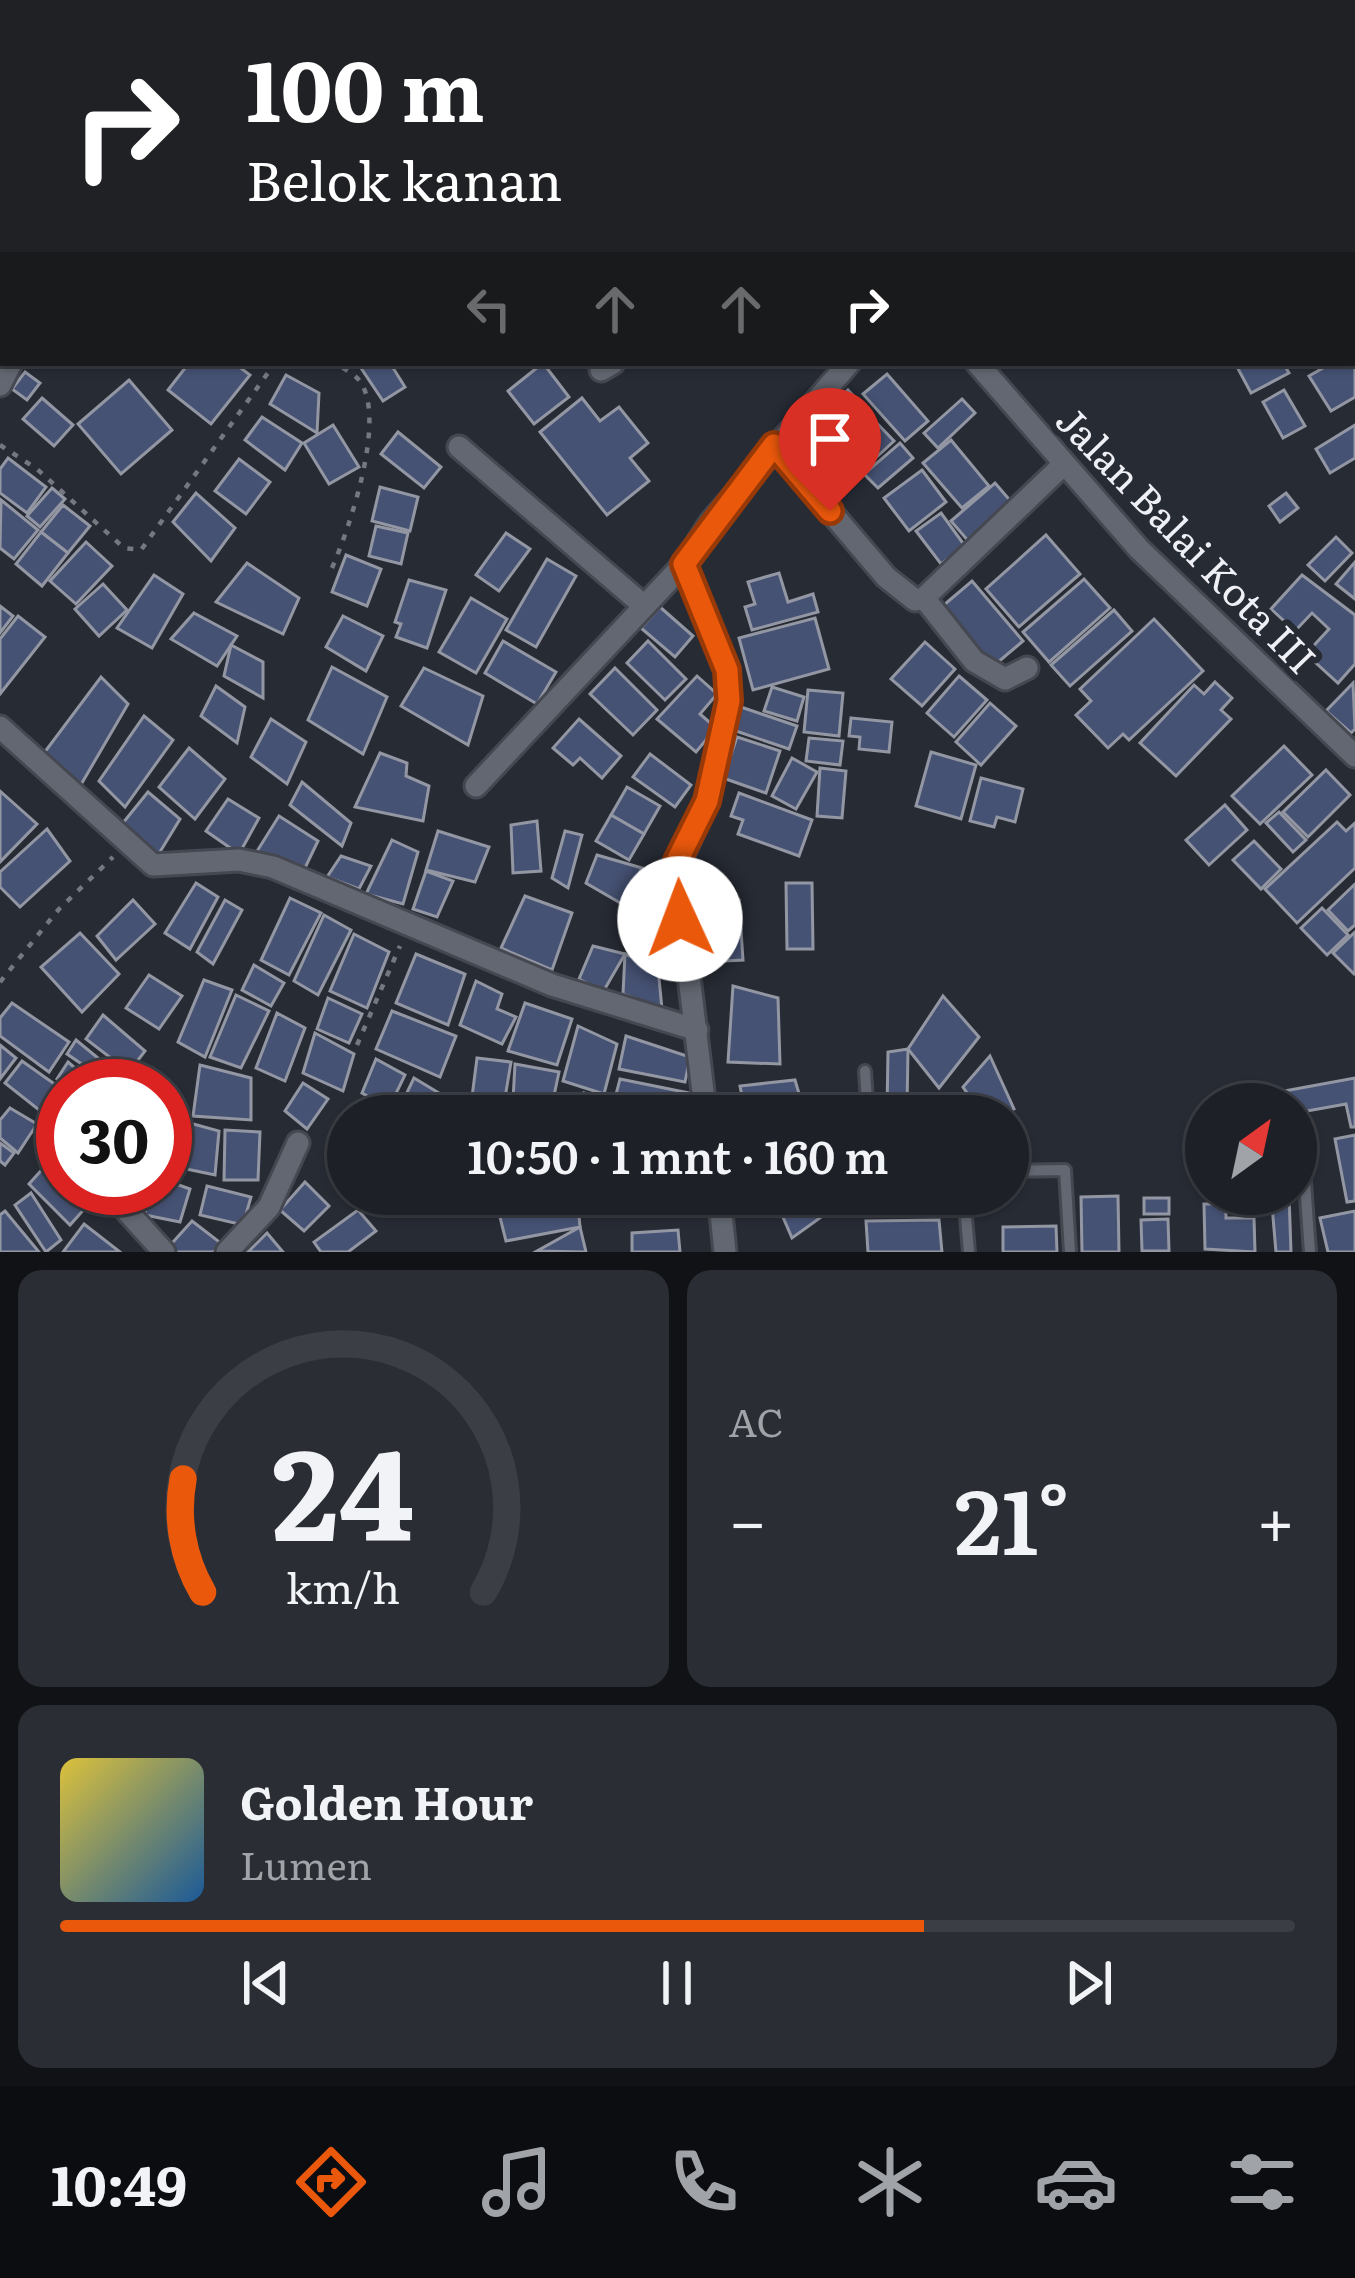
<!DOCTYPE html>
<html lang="id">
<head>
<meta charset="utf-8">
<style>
  body { margin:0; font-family:Literata,serif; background:#2a2d33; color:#f1f3f6; height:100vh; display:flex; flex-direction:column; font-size:45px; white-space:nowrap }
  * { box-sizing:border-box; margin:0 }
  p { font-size:39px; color:#a0a3a7 }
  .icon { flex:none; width:66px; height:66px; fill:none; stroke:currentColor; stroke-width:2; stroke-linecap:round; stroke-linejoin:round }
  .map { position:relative; height:1252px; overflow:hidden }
  .details { display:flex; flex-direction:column; gap:18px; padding:18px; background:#101215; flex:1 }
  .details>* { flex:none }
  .top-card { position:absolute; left:0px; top:0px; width:1356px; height:366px; box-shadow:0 3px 9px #0004,0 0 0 3px #3b3e44; background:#202124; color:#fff; overflow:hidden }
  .needle { width:78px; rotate:33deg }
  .fabs { position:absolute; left:1185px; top:1083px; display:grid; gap:24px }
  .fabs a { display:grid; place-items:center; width:132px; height:132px; border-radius:50%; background:#1d2027; box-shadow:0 3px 9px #0004,0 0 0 3px #3b3e44; font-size:60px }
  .speed { position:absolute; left:36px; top:1059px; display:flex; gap:24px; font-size:60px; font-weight:700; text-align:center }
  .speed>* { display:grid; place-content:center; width:156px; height:156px; border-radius:50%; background:#1d2027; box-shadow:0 3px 9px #0004,0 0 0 3px #3b3e44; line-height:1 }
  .speed .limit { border:18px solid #d22; background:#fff; color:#111 }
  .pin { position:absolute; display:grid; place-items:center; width:102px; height:102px; color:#fff; margin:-123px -51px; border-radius:50% 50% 50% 0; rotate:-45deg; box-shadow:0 0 12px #0007 }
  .pin .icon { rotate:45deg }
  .me { position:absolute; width:132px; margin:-66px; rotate:358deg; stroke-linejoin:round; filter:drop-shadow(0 0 9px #0008) }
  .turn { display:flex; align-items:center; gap:42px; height:252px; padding:0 48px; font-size:54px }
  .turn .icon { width:156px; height:156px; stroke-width:2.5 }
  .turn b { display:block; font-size:84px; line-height:102px }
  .lanes { display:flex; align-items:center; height:114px; padding:0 48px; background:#0003; justify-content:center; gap:60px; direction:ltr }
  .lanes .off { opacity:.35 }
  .big { font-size:90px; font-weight:600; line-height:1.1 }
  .details .widget { flex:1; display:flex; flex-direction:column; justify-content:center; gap:18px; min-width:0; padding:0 42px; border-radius:24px; background:#2a2d33 }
  .details .dial { align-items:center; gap:0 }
  .dial svg { height:312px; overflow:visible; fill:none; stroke:#3b3e44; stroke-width:7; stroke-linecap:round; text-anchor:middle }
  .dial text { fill:#f1f3f6; stroke:none }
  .song { display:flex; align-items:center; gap:36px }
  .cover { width:144px; height:144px; border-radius:18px; background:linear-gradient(135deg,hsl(50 70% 55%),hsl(210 70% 35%)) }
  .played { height:12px; border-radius:6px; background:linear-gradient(90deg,#ea580c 70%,#3b3e44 70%) }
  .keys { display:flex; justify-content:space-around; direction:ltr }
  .heat { display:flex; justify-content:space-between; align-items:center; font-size:66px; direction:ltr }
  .details .tiles { flex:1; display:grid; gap:18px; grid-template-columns:1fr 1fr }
  .widget:last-child { grid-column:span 2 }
  .trip { position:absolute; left:327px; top:1095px; width:702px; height:120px; border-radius:60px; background:#1d2027; box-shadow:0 3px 9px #0004,0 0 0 3px #3b3e44; font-weight:600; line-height:120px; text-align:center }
  .dock { display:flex; height:192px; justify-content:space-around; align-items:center; background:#0c0d10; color:#a0a3a7 }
  .dock .icon { width:84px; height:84px }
  .dock .active { color:#ea580c }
  .dock b { font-size:54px; color:#f1f3f6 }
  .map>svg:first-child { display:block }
  .building { fill:#465274; stroke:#9397a3; stroke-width:3 }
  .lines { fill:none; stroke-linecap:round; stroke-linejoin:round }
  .lane-casing { stroke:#454850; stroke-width:16 }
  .street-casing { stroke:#454850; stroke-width:27 }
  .path { stroke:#757880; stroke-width:4.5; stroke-dasharray:6 9; stroke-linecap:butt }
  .lane { stroke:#626771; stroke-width:10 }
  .street { stroke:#626771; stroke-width:21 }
  .route-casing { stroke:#983908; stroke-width:30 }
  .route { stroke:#ea580c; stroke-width:21 }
  .labels { text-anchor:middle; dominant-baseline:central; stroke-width:12; stroke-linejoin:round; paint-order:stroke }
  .street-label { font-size:39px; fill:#eef0f6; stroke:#272b34 }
</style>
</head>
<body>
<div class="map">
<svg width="1355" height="1252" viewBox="0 0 1355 1252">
  <rect width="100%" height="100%" fill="#272b34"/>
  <g class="building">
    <path d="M91,0H157L86,3Z"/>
    <path d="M401,0H471L397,3Z"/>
    <path d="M792,0H859L861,3H794Z"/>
    <path d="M1080,0H1139L1135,3Z"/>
    <path d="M0,168L3,171L0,220Z"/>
    <path d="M1355,350V397L1331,411L1309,376L1332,363H1353Z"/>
    <path d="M189,363H234L250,375L211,424L168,390Z"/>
    <path d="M390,363L405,387L383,401L359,365Z"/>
    <path d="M543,363L569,397L534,424L508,391Z"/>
    <path d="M1235,363H1283L1289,373L1251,393Z"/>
    <path d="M25,372L40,383L27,400L12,389Z"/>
    <path d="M887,374L928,421L905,441L863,394Z"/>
    <path d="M286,375L319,393L317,433L270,404Z"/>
    <path d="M129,380L172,430L121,474L78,424Z"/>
    <path d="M848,390L869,412L831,449L810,427Z"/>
    <path d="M1284,390L1305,426L1283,438L1263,402Z"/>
    <path d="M42,398L73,425L54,446L23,419Z"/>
    <path d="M582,398L600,421L619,407L648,443L630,458L649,481L607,515L540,432Z"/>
    <path d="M962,399L975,413L938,448L924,433Z"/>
    <path d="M262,417L302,443L285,470L245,440Z"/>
    <path d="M872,418L894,441L854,478L832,454Z"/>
    <path d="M333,425L359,467L329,484L304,443Z"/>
    <path d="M1355,425V458L1330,473L1316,449Z"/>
    <path d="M398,432L441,467L424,488L381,454Z"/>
    <path d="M951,440L989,486L962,508L923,463Z"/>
    <path d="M900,443L913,458L878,488L864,474Z"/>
    <path d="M8,458L46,487L27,513L0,493V469Z"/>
    <path d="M239,459L270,482L246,514L215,491Z"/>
    <path d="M922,470L946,502L909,531L884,498Z"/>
    <path d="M995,483L1014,505L970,543L951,521Z"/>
    <path d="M380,487L418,497L410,531L372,521Z"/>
    <path d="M52,488L65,499L40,527L27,516Z"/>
    <path d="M196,493L235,528L211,561L173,522Z"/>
    <path d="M1286,493L1298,508L1280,522L1269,506Z"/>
    <path d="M1,500L38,530L14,559L0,548Z"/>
    <path d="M63,505L90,526L68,553L41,532Z"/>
    <path d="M941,513L965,546L941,564L916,531Z"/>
    <path d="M376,526L408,533L401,564L369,556Z"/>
    <path d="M41,532L68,553L42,586L16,564Z"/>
    <path d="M506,533L530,549L499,591L476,575Z"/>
    <path d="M1046,535L1080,574L1019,627L986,589Z"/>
    <path d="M1336,537L1352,553L1325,581L1308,565Z"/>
    <path d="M86,542L112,566L76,604L50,581Z"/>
    <path d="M346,555L381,569L367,606L332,592Z"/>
    <path d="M547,559L576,576L536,647L506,630Z"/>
    <path d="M1355,562V599L1336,584Z"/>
    <path d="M247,563L299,598L283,634L216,602Z"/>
    <path d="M779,573L788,602L813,594L818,612L752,630L745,607L755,604L748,582Z"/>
    <path d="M154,575L183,594L152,648L117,628Z"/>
    <path d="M1302,575L1355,615V664L1338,683L1306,654L1329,629L1312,613L1295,631L1271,609Z"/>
    <path d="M1084,579L1110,608L1049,662L1023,632Z"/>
    <path d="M409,580L446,590L427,648L396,637L401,624L395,622Z"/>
    <path d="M972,581L1023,641L990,669L938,610Z"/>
    <path d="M103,584L127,610L99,636L75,609Z"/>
    <path d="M471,598L507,619L476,673L439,652Z"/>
    <path d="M0,606L13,616L0,633Z"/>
    <path d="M660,607L693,636L675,657L641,628Z"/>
    <path d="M1114,610L1132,631L1070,686L1051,665Z"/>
    <path d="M194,613L237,636L217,666L171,639Z"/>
    <path d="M18,616L45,637L0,694V639Z"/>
    <path d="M343,616L383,636L366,671L326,647Z"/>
    <path d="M815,618L829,669L753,690L739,638Z"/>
    <path d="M1154,619L1203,671L1129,740L1123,734L1108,748L1076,715L1091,701L1080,689Z"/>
    <path d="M503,641L556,672L537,704L485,673Z"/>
    <path d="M648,641L686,679L665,700L627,663Z"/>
    <path d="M925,642L955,669L922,706L891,679Z"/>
    <path d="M231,645L263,662V698L224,676Z"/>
    <path d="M332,667L387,697L363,754L308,720Z"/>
    <path d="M424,668L483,696L468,745L401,706Z"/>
    <path d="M615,668L657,710L633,735L590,694Z"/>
    <path d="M697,676L717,694L700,714L716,728L696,752L657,719Z"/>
    <path d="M959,676L987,700L954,737L927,713Z"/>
    <path d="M101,677L128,704L79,788L41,757Z"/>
    <path d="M1215,682L1232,698L1221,710L1231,719L1176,776L1140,743L1194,685L1204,694Z"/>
    <path d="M1353,683L1355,729L1351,733L1326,711Z"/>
    <path d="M216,686L245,707L237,743L201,716Z"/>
    <path d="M772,687L804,697L797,721L764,711Z"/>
    <path d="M808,690L843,693L839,736L804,732Z"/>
    <path d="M990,703L1016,726L981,765L956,742Z"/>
    <path d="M738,706L797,726L789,749L730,729Z"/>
    <path d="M144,716L173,740L125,807L99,781Z"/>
    <path d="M851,718L892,722L889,752L859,749L860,737L849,736Z"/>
    <path d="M271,719L306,742L287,784L251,757Z"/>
    <path d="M579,719L621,756L602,778L580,758L573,765L553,748Z"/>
    <path d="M737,737L780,751L766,793L723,778Z"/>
    <path d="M809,738L843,741L840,765L806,761Z"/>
    <path d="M1284,746L1312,775L1260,824L1232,796Z"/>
    <path d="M189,748L225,779L195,819L159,787Z"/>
    <path d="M931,752L976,765L961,819L916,806Z"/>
    <path d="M380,753L407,763L406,776L429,786L423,821L355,807Z"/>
    <path d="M650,754L691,785L675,807L633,777Z"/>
    <path d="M792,758L817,772L796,809L772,796Z"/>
    <path d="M820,768L846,771L842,818L817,816Z"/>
    <path d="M1326,770L1350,795L1308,837L1283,812Z"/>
    <path d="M981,778L1023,789L1015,822L997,817L994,827L970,821Z"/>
    <path d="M302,782L351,823L342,846L290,805Z"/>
    <path d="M627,787L660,806L644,834L611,815Z"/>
    <path d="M0,791L37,824L0,862Z"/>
    <path d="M148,792L180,819L155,860L118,829Z"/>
    <path d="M739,793L812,820L799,856L738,834L743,820L731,816Z"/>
    <path d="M228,799L259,818L239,854L206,831Z"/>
    <path d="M1225,805L1247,830L1209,865L1186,840Z"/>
    <path d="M1279,812L1306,840L1293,852L1266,823Z"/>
    <path d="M611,815L644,834L629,860L596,841Z"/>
    <path d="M279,816L318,841L304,870L254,856Z"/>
    <path d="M537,821L541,871L513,873L511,825Z"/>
    <path d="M1337,822L1346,831L1355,823V868L1297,923L1265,889Z"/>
    <path d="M47,829L70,861L20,907L0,887V872Z"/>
    <path d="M438,831L489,847L475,882L426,870Z"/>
    <path d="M565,831L582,835L568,888L552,878Z"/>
    <path d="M392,840L418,852L403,904L366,894Z"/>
    <path d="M1254,841L1281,869L1261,889L1233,860Z"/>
    <path d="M597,855L642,868L622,904L586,883Z"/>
    <path d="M341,856L371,866L359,889L327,877Z"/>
    <path d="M426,871L453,881L437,917L413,909Z"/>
    <path d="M196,883L218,897L190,949L165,933Z"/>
    <path d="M786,883H812L813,949H787Z"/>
    <path d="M1355,884V925L1348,931L1328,910Z"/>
    <path d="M525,896L572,913L552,970L501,948Z"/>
    <path d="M290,898L321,913L289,975L261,960Z"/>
    <path d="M133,900L155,924L116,960L97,936Z"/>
    <path d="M225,900L242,910L213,964L197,952Z"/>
    <path d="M739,900L743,960L705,962L702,902Z"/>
    <path d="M1322,908L1348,935L1327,955L1301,928Z"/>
    <path d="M324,915L351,930L318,995L294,981Z"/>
    <path d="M1355,932V973L1354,974L1333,953Z"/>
    <path d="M80,933L119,974L82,1012L41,967Z"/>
    <path d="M354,934L389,952L367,1008L330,991Z"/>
    <path d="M593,946L625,954L603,992L579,979Z"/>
    <path d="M416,954L465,974L448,1025L396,1003Z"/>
    <path d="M625,954L658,968L662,1009L623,994Z"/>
    <path d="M254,965L284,983L271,1006L242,990Z"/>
    <path d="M149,975L182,996L159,1029L126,1008Z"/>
    <path d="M204,980L232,990L205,1057L178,1042Z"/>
    <path d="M476,981L502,994L497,1009L516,1017L502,1044L460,1025Z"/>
    <path d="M733,986L778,998L780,1064L728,1062Z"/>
    <path d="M236,995L269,1011L241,1068L210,1057Z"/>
    <path d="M943,996L979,1037L939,1088L908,1049Z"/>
    <path d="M328,998L362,1014L349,1043L317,1029Z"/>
    <path d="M12,1003L69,1042L49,1072L0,1036V1018Z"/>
    <path d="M525,1003L572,1019L557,1065L508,1051Z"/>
    <path d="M392,1011L456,1036L440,1077L376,1049Z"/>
    <path d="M277,1013L305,1028L285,1081L256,1068Z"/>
    <path d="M103,1015L145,1051L129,1072L86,1039Z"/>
    <path d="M578,1026L617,1044L604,1094L563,1081Z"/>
    <path d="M315,1033L354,1054L343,1091L303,1073Z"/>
    <path d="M626,1036L690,1057L685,1082L619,1069Z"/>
    <path d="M76,1040L120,1076L114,1086L67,1054Z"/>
    <path d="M0,1045L16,1058L0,1079Z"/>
    <path d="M908,1049L907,1109L887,1110L888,1052Z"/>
    <path d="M990,1056L1014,1109L1003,1116H983L963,1087Z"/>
    <path d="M477,1058L511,1062L505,1098L472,1097Z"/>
    <path d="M376,1059L405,1075L389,1108L362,1093Z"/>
    <path d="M22,1061L63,1090V1129L5,1083Z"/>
    <path d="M68,1062L96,1086H66L57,1079Z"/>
    <path d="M515,1064L559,1072L551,1110L513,1100Z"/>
    <path d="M200,1065L251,1078V1120L193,1116Z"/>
    <path d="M414,1078L439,1093L428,1116L400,1107Z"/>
    <path d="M1355,1078V1127H1351L1346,1104L1296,1113V1104H1281L1279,1092Z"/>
    <path d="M620,1079L689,1093L686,1116L612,1110Z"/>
    <path d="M795,1080L803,1107L746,1116L740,1086Z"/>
    <path d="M303,1083L328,1099L307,1129L285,1111Z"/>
    <path d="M584,1093L609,1100L606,1116H580Z"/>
    <path d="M361,1100L392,1116H353Z"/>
    <path d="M10,1108L37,1124L18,1153L0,1138V1120Z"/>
    <path d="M179,1120L219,1131L215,1175L172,1166Z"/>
    <path d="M344,1124L348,1127V1166L326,1153Z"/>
    <path d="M225,1130L260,1132L258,1180H224Z"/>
    <path d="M1355,1135V1201L1347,1202L1335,1139Z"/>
    <path d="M0,1143L14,1153L5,1165L0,1161Z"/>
    <path d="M56,1154L63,1162V1188H87L95,1197L70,1225L29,1184Z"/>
    <path d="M165,1180L190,1189L180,1222L145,1215L149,1188H165Z"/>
    <path d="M305,1182L329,1206L304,1231L280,1210Z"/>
    <path d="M207,1186L251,1197L243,1225L200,1215Z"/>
    <path d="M31,1193L61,1240L46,1252L15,1205Z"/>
    <path d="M577,1194L580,1227L506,1241L499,1213Z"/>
    <path d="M600,1194H648V1213L602,1209Z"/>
    <path d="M657,1194H702L705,1209L657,1210Z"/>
    <path d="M773,1194H825L831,1210L792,1238Z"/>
    <path d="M1271,1194H1289L1291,1252H1276Z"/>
    <path d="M1118,1196L1119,1252H1082L1081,1197Z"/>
    <rect x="1144" y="1198" width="25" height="16"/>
    <path d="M1204,1204H1226V1218H1254L1255,1252L1205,1249Z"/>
    <path d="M358,1210L376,1231L348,1252H321L314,1242Z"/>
    <path d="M5,1211L39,1252H0V1215Z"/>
    <path d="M1355,1211V1252H1328L1320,1218Z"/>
    <path d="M1168,1219L1169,1251H1142L1141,1220Z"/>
    <path d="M939,1220L942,1252H868L866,1221Z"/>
    <path d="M192,1221L222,1244L213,1252H164Z"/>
    <path d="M84,1224L120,1252H63Z"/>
    <path d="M1056,1226L1057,1252H1003V1227Z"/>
    <path d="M580,1227L586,1252L537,1251Z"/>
    <path d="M678,1230L680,1252H632V1233Z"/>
    <path d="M267,1233L283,1252H248Z"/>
  </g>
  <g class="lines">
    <defs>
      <g id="lane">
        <path d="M865,1071L868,1116"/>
        <path d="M1302,1141L1310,1252"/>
        <path d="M1008,1171L1065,1170L1070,1252"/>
        <path d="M964,1194L969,1252"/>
      </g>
      <g id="street">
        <path d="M208,0L209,3"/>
        <path d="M664,0L667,3"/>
        <path d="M254,3L256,0"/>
        <path d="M1353,97L1355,96"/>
        <path d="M0,148L3,150"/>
        <path d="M1353,265L1355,268"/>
        <path d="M977,363L1139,549L1355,756"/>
        <path d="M601,370L613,363"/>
        <path d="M0,385L11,363"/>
        <path d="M774,445L886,577L915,600L924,598L1063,465"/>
        <path d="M459,447L643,605"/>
        <path d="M924,598L974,661L1005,679L1027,668"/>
        <path d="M0,727L153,865L239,860L273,867L552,985L697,1030"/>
        <path d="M476,786L684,564"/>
        <path d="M706,1116L676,870L707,801L729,701L727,670L684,564L711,522L849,363"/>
        <path d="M106,1188L164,1252"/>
        <path d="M719,1194L725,1252"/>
        <path d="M227,1252L269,1207L298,1143"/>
      </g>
    </defs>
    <use href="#lane" class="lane-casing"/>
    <use href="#street" class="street-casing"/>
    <g class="path">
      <path d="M0,1L1,0"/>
      <path d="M0,445L37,469L124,548L141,550L275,363"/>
      <path d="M332,568C349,529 388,417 359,380C353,373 342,368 335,363"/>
      <path d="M0,982L59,909L113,857"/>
      <path d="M357,1045L400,946"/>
    </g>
    <use href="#lane" class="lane"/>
    <use href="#street" class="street"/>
  </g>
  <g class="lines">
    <defs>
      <path id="route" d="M680,919L677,861L707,801L729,701L727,670L684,564L774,445L830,511"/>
    </defs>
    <use href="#route" class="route-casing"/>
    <use href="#route" class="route"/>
  </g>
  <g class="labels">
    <g class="street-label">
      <text transform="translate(1188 538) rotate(46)">Jalan Balai Kota III</text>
    </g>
  </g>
</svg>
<div class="fabs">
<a><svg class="needle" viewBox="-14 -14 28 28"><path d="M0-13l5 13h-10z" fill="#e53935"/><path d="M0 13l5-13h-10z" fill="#a0a3a7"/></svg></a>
</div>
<div class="speed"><div class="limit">30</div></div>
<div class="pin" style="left:830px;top:511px;background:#d93025"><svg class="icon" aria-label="arrive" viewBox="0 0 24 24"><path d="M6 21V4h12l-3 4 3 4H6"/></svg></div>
<svg class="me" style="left:680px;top:919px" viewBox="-20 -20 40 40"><circle r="19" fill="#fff"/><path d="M0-13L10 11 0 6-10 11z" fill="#ea580c"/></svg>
<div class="trip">10:50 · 1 mnt · 160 m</div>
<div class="top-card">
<div class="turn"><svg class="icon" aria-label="right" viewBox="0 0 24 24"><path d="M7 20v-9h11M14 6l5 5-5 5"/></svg><div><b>100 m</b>Belok kanan</div></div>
<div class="lanes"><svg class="icon off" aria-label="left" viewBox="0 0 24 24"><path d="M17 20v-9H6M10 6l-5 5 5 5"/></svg><svg class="icon off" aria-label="ahead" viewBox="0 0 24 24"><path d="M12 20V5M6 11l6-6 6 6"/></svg><svg class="icon off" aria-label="ahead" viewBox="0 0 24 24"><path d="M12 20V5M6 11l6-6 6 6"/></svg><svg class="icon" aria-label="right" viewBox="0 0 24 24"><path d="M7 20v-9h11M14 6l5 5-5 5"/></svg></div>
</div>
</div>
<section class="details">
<div class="tiles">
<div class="widget dial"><svg viewBox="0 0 100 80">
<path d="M14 69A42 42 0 1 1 86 69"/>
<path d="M14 69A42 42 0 0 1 9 40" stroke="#ea580c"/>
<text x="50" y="56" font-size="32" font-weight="700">24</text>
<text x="50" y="72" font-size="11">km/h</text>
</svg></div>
<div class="widget"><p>AC</p>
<div class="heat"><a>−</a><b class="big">21°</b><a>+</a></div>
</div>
<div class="widget">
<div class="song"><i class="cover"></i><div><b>Golden Hour</b><p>Lumen</p></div></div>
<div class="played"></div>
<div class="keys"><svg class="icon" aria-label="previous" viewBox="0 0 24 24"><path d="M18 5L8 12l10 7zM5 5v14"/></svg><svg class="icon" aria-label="pause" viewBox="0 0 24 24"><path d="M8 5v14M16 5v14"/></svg><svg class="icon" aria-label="next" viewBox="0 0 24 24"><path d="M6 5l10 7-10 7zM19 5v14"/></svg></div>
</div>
</div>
</section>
<nav class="dock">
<b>10:49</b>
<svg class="icon active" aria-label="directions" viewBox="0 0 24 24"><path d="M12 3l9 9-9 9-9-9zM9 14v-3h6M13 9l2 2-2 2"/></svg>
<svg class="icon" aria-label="music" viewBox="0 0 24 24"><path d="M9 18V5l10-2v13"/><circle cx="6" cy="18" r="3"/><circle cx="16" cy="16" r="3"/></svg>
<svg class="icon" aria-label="phone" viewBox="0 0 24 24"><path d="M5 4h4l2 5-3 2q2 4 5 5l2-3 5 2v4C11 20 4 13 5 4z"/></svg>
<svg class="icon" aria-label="climate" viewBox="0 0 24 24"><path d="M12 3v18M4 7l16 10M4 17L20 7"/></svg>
<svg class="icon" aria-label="car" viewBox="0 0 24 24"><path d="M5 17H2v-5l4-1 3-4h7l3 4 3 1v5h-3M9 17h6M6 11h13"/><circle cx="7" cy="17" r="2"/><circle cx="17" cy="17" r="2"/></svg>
<svg class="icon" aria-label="filters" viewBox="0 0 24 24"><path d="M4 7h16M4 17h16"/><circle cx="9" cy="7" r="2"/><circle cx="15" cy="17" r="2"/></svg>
</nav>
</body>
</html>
